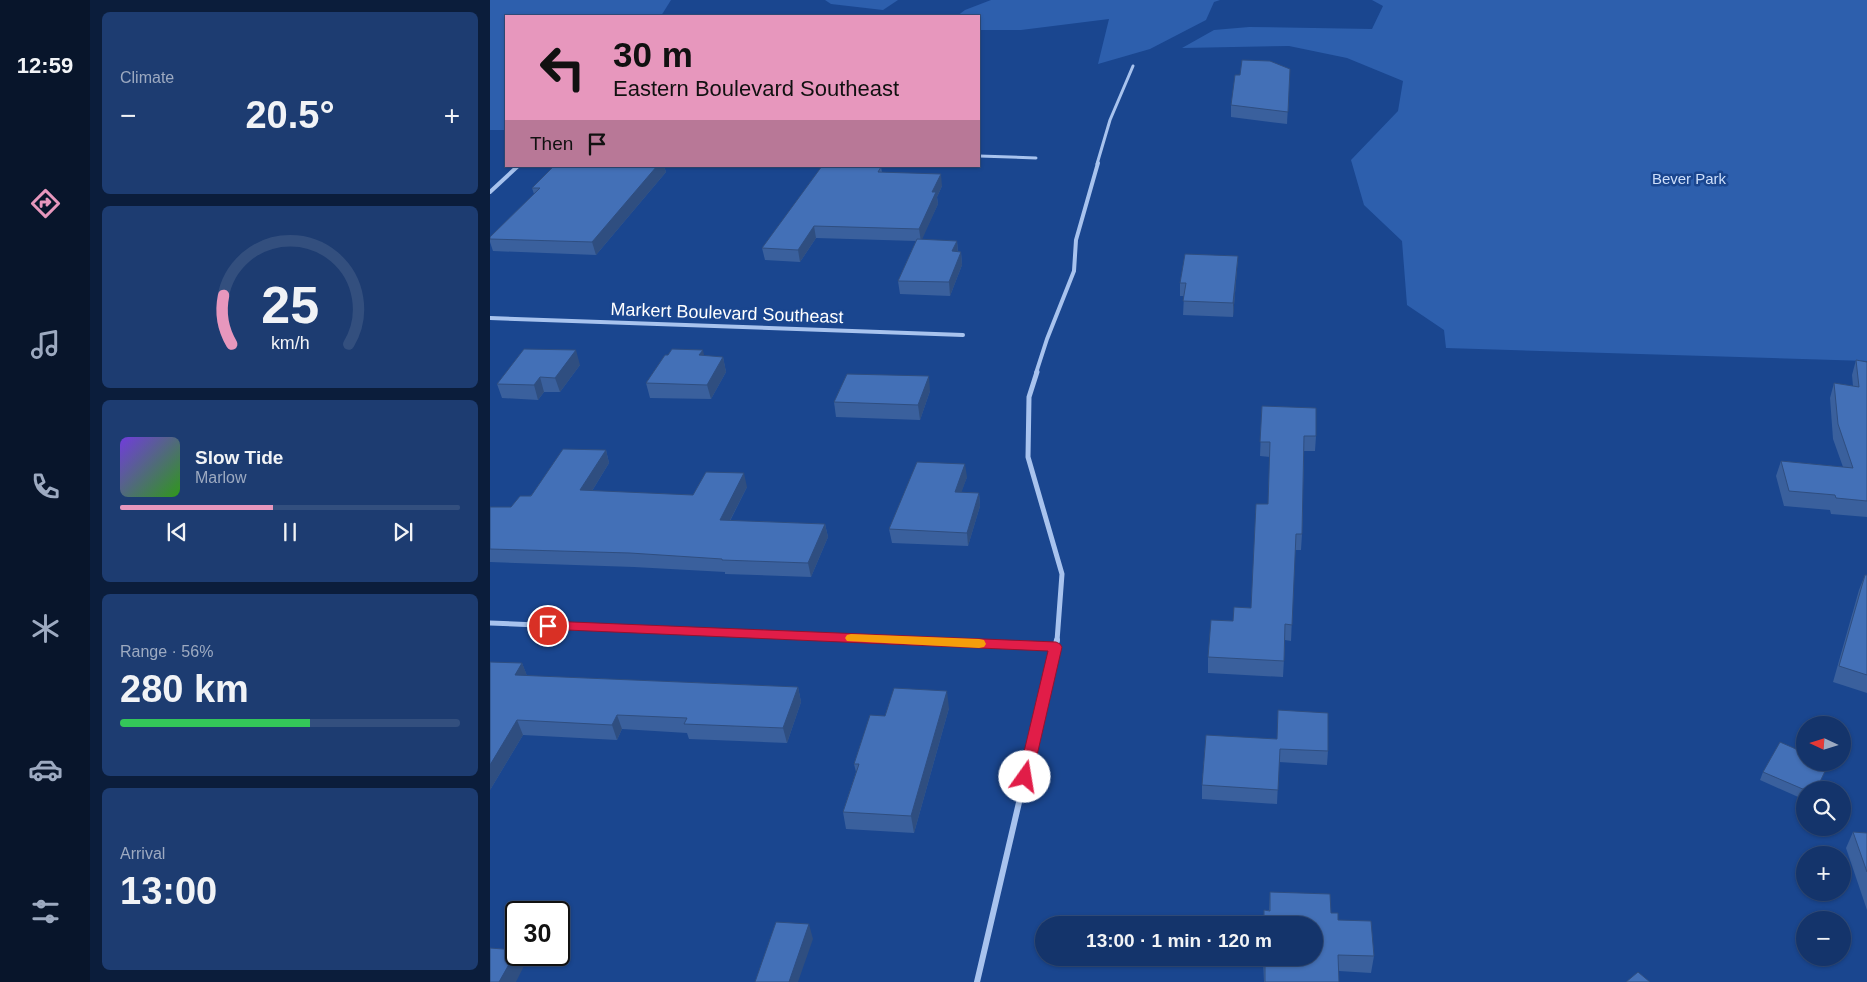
<!DOCTYPE html>
<html lang="en">
<head>
<meta charset="utf-8">
<style>
  body { margin:0; font-family:Arial,sans-serif; background:#1d3c71; color:#f1f3f6; height:100vh; display:flex; flex-direction:column; font-size:19px; white-space:nowrap }
  * { box-sizing:border-box; margin:0 }
  p { font-size:16px; color:#9daac1 }
  .icon { flex:none; width:28px; height:28px; fill:none; stroke:currentColor; stroke-width:2; stroke-linecap:round; stroke-linejoin:round }
  .map { position:relative; flex:1; overflow:hidden }
  .sheet { display:flex; flex-direction:column; gap:12px; padding:12px; background:#0b1d3b; width:400px }
  .sheet>* { flex:none }
  .hud { position:absolute; left:15px; top:15px; width:475px; height:152px; border-radius:0px; box-shadow:0 1px 4px #0004,0 0 0 1px #334f7e; background:#e797bd; color:#111; overflow:hidden }
  .needle { width:32px; rotate:274deg }
  .buttons { position:absolute; left:1306px; top:716px; display:grid; gap:10px }
  .buttons a { display:grid; place-items:center; width:55px; height:55px; border-radius:50%; background:#14346b; box-shadow:0 1px 4px #0004,0 0 0 1px #334f7e; font-size:25px }
  .speed { position:absolute; left:15px; top:901px; display:flex; gap:10px; font-size:25px; font-weight:700; text-align:center }
  .speed>* { display:grid; place-content:center; width:65px; height:65px; border-radius:50%; background:#14346b; box-shadow:0 1px 4px #0004,0 0 0 1px #334f7e; line-height:1 }
  .speed .limit { border:2px solid #111; border-radius:8px; background:#fff; color:#111 }
  .pin { position:absolute; display:grid; place-items:center; width:42px; height:42px; color:#fff; margin:-21px; border:2px solid #fff; border-radius:50%; box-shadow:0 1px 5px #0007 }
  .me { position:absolute; width:55px; margin:-28px; rotate:13deg; stroke-linejoin:round; filter:drop-shadow(0 0 4px #0008) }
  .turn { display:flex; align-items:center; gap:18px; height:105px; padding:0 25px; font-size:22px }
  .turn .icon { width:65px; height:65px; stroke-width:2.5 }
  .turn b { display:block; font-size:35px; line-height:42px }
  .then { display:flex; align-items:center; height:48px; padding:0 25px; background:#0003; gap:10px; font-size:19px }
  .big { font-size:38px; font-weight:700; line-height:1.1 }
  .sheet .tile { flex:1; display:flex; flex-direction:column; justify-content:center; gap:8px; min-width:0; padding:0 18px; border-radius:8px; background:#1d3c71 }
  .sheet .dial { align-items:center; gap:0 }
  .dial svg { height:130px; overflow:visible; fill:none; stroke:#334f7e; stroke-width:7; stroke-linecap:round; text-anchor:middle }
  .dial text { fill:#f1f3f6; stroke:none }
  .song { display:flex; align-items:center; gap:15px }
  .cover { width:60px; height:60px; border-radius:8px; background:linear-gradient(135deg,hsl(260 70% 55%),hsl(110 70% 35%)) }
  .played { height:5px; border-radius:2px; background:linear-gradient(90deg,#e797bd 45%,#334f7e 45%) }
  .keys { display:flex; justify-content:space-around; direction:ltr }
  .heat { display:flex; justify-content:space-between; align-items:center; font-size:28px; direction:ltr }
  .charge { height:8px; border-radius:4px; background:linear-gradient(90deg,#34c759 56%,#334f7e 0) }
  .trip { position:absolute; left:545px; top:916px; width:288px; height:50px; border-radius:25px; background:#14346b; box-shadow:0 1px 4px #0004,0 0 0 1px #334f7e; font-weight:700; line-height:50px; text-align:center }
  main { display:flex; flex:1; min-height:0 }
  .dock { display:flex; flex-direction:column; width:90px; justify-content:space-around; align-items:center; background:#08152b; color:#9daac1 }
  .dock .icon { width:35px; height:35px }
  .dock .selected { color:#e797bd }
  .dock b { font-size:22px; color:#f1f3f6 }
  .map>svg:first-child { display:block }
  .green { fill:#2d5fad }
  .lines { fill:none; stroke-linecap:round; stroke-linejoin:round }
  .minor-far3 { stroke:#a8c3ee; stroke-width:3 }
  .minor-far2 { stroke:#a8c3ee; stroke-width:4 }
  .minor-far1 { stroke:#a8c3ee; stroke-width:5 }
  .minor { stroke:#a8c3ee; stroke-width:6 }
  .wall { fill:#3a609d }
  .shaded-wall { fill:#2f4e80 }
  .building { fill:#4370b7; stroke:#2f4e80 }
  .route { fill:#e11d48; stroke:#92132f }
  .slow { fill:#f59e0b }
  .labels { text-anchor:middle; dominant-baseline:central; stroke-width:5; stroke-linejoin:round; paint-order:stroke }
  .far-park-label { font-size:15px; fill:#cedffa; stroke:#1a468f }
  .street-label { font-size:18px; fill:#fff; stroke:#1a468f }
</style>
</head>
<body>
<main>
<nav class="dock">
<b>12:59</b>
<svg class="icon selected" aria-label="directions" viewBox="0 0 24 24"><path d="M12 3l9 9-9 9-9-9zM9 14v-3h6M13 9l2 2-2 2"/></svg>
<svg class="icon" aria-label="music" viewBox="0 0 24 24"><path d="M9 18V5l10-2v13"/><circle cx="6" cy="18" r="3"/><circle cx="16" cy="16" r="3"/></svg>
<svg class="icon" aria-label="phone" viewBox="0 0 24 24"><path d="M5 4h4l2 5-3 2q2 4 5 5l2-3 5 2v4C11 20 4 13 5 4z"/></svg>
<svg class="icon" aria-label="climate" viewBox="0 0 24 24"><path d="M12 3v18M4 7l16 10M4 17L20 7"/></svg>
<svg class="icon" aria-label="car" viewBox="0 0 24 24"><path d="M5 17H2v-5l4-1 3-4h7l3 4 3 1v5h-3M9 17h6M6 11h13"/><circle cx="7" cy="17" r="2"/><circle cx="17" cy="17" r="2"/></svg>
<svg class="icon" aria-label="filters" viewBox="0 0 24 24"><path d="M4 7h16M4 17h16"/><circle cx="9" cy="7" r="2"/><circle cx="15" cy="17" r="2"/></svg>
</nav>
<section class="sheet">
<div class="tile"><p>Climate</p>
<div class="heat"><a>−</a><b class="big">20.5°</b><a>+</a></div>
</div>
<div class="tile dial"><svg viewBox="0 0 100 80">
<path d="M14 69A42 42 0 1 1 86 69"/>
<path d="M14 69A42 42 0 0 1 9 39" stroke="#e797bd"/>
<text x="50" y="56" font-size="32" font-weight="700">25</text>
<text x="50" y="72" font-size="11">km/h</text>
</svg></div>
<div class="tile">
<div class="song"><i class="cover"></i><div><b>Slow Tide</b><p>Marlow</p></div></div>
<div class="played"></div>
<div class="keys"><svg class="icon" aria-label="previous" viewBox="0 0 24 24"><path d="M18 5L8 12l10 7zM5 5v14"/></svg><svg class="icon" aria-label="pause" viewBox="0 0 24 24"><path d="M8 5v14M16 5v14"/></svg><svg class="icon" aria-label="next" viewBox="0 0 24 24"><path d="M6 5l10 7-10 7zM19 5v14"/></svg></div>
</div>
<div class="tile"><p>Range · 56%</p><b class="big">280 km</b><div class="charge"></div></div>
<div class="tile"><p>Arrival</p><b class="big">13:00</b></div>
</section>
<div class="map">
<svg width="1377" height="982" viewBox="0 0 1377 982">
  <rect width="100%" height="100%" fill="#1a468f"/>
  <g class="green">
    <path d="M0,0H181L171,16H16V130H0Z"/>
    <path d="M335,0H408L393,10L341,4Z"/>
    <path d="M501,0H730L724,2L716,20L660,49L608,64L619,19L531,30H489V16H467L475,10Z"/>
    <path d="M882,0H1377V361L956,348L954,330L917,305L912,241L874,205L861,160L908,111L913,81L857,58L799,46L692,48L724,30L759,27L882,29L893,6Z"/>
  </g>
  <g class="lines">
    <g class="minor-far3">
      <path d="M489,156L546,158"/>
      <path d="M607,164L620,120L643,66"/>
    </g>
    <g class="minor-far2">
      <path d="M0,192L28,166"/>
      <path d="M0,318L473,335"/>
      <path d="M546,373L557,339L584,271L586,240L608,163"/>
    </g>
    <g class="minor-far1">
      <path d="M547,372L539,397L538,457L572,574L567,641"/>
      <path d="M0,623L421,641"/>
    </g>
    <g class="minor">
      <path d="M391,640L566,647"/>
      <path d="M487,982L567,640"/>
    </g>
  </g>
  <g class="wall">
    <path d="M800,69L797,124L741,117V105Z"/>
    <path d="M64,166H174L176,172L106,255L3,251L0,242V237L44,194L42,188Z"/>
    <path d="M391,167L392,172L452,186L447,197L448,204L431,240L467,241L468,251L471,252L472,265L460,296L410,294L408,281L426,241L326,238L310,262L275,260L272,248Z"/>
    <path d="M748,256L747,269L743,317L693,315L694,296H690V283Z"/>
    <path d="M178,355L233,357L236,372L221,399L160,398L156,383Z"/>
    <path d="M1366,360L1377,362V517L1341,514L1340,510L1294,506L1286,476L1291,461L1353,467L1343,439L1340,398L1344,383L1363,386L1362,375Z"/>
    <path d="M90,365L70,392H54L48,400L12,398L7,384Z"/>
    <path d="M440,391L430,420L346,417L344,402Z"/>
    <path d="M772,406L826,436L825,451H814L812,534L811,550H805L801,641L795,640L793,677L718,673V657L743,621L761,608L778,504L780,457L770,456Z"/>
    <path d="M116,450L119,463L102,491L203,495L257,487L240,521L335,524L338,537L321,577L235,574V572L144,567L0,562V507H21Z"/>
    <path d="M477,477L471,492L489,493L490,506L478,546L402,543L399,529Z"/>
    <path d="M1375,575H1377V693L1343,682L1369,590Z"/>
    <path d="M32,663L37,676L308,687L311,702L297,743L199,739L197,733L132,729L127,740L33,735L0,790Z"/>
    <path d="M459,708L424,833L356,829L353,812L366,772L364,764L395,716Z"/>
    <path d="M716,735L838,751L837,765L789,762L787,804L712,799V785Z"/>
    <path d="M1273,772H1335L1315,790V800L1270,780Z"/>
    <path d="M1363,832L1377,833V910L1356,848Z"/>
    <path d="M780,892L841,913L884,956L881,973L849,971V982H774L773,958H824V925H773L774,910H779Z"/>
  </g>
  <g class="shaded-wall">
    <path d="M167,166H174L176,172L106,255L102,242Z"/>
    <path d="M451,174L452,186L447,197L448,204L431,242L429,229L442,192Z"/>
    <path d="M324,226L326,238L310,262L308,250Z"/>
    <path d="M467,241L468,254L462,251Z"/>
    <path d="M471,252L472,265L460,296L459,282Z"/>
    <path d="M748,256L747,269L743,317V303Z"/>
    <path d="M86,350L90,365L70,392L65,378Z"/>
    <path d="M213,350L216,364L209,355Z"/>
    <path d="M233,357L236,372L221,399L217,385Z"/>
    <path d="M439,376L440,391L430,420L428,405Z"/>
    <path d="M50,377L54,392L48,400L44,385Z"/>
    <path d="M116,450L119,463L94,504L90,490Z"/>
    <path d="M475,464L477,477L467,505L465,492Z"/>
    <path d="M254,473L257,487L233,534L230,520Z"/>
    <path d="M489,493L490,506L478,546L477,533Z"/>
    <path d="M335,524L338,537L321,577L318,563Z"/>
    <path d="M32,663L38,678L25,675Z"/>
    <path d="M308,687L311,702L297,743L293,728Z"/>
    <path d="M457,691L459,708L424,833L421,816Z"/>
    <path d="M127,715L132,729L127,740L122,725Z"/>
    <path d="M27,720L33,735L0,790V765Z"/>
    <path d="M319,924L323,939L308,982H299Z"/>
    <path d="M26,952V955H29L34,966L26,982H9Z"/>
  </g>
  <g class="building">
    <path d="M752,60L780,61L800,69L798,112L741,105L745,75H750Z"/>
    <path d="M64,166H167L102,242L0,239V237L50,188H42Z"/>
    <path d="M332,166L391,167L388,172L451,174L442,192H446L429,229L324,226L308,250L272,248Z"/>
    <path d="M427,239L467,241L462,251L471,252L459,282L408,281Z"/>
    <path d="M695,254L748,256L743,303L693,301L696,283H690Z"/>
    <path d="M34,349L86,350L65,378L50,377L44,385L7,384Z"/>
    <path d="M182,349L213,350L209,355L233,357L217,385L156,383L175,355H178Z"/>
    <path d="M1366,360L1377,362V501L1346,498L1345,495L1299,491L1291,461L1363,468L1348,424L1344,383L1369,387Z"/>
    <path d="M357,374L439,376L428,405L344,402Z"/>
    <path d="M772,406L826,408V436H814L812,534H806L802,625L795,624L794,661L718,657L721,620L743,621L744,607L761,608L766,504H778L780,442H770Z"/>
    <path d="M73,449L116,450L90,490L203,495L216,472L254,473L230,520L335,524L318,563L232,560V559L140,553L0,549V507H21L30,496H41Z"/>
    <path d="M427,462L475,464L465,492L489,493L477,533L399,529Z"/>
    <path d="M1375,575H1377V675L1349,666Z"/>
    <path d="M0,662L32,663L25,675L308,687L293,728L194,724L197,718L127,715L122,725L27,720L0,765Z"/>
    <path d="M404,688L457,691L421,816L353,812L369,764H364L380,715L395,716Z"/>
    <path d="M788,710L838,713V751L790,749L788,790L712,785L716,735L787,739Z"/>
    <path d="M1290,742L1315,753V762L1339,763L1326,790H1315L1273,772Z"/>
    <path d="M1363,832L1377,833V872Z"/>
    <path d="M780,892L840,894L841,913H848V920L881,921L884,956L848,955L849,982H775V958H824V925H774V910L780,911Z"/>
    <path d="M286,922L319,924L299,982H265Z"/>
    <path d="M0,948L26,950V952L9,982H0Z"/>
    <path d="M1148,972L1160,982H1136Z"/>
  </g>
  <path class="route" d="M58,621L566,642L570,644L572,647L542,777L540,781L535,783L530,781L528,777L558,651L54,629L52,626L54,622Z"/>
  <path class="slow" d="M361,634L489,639L494,640L496,644L494,647L489,648L357,641L355,638L357,635Z"/>
  <g class="labels">
    <g class="far-park-label">
      <text x="1199" y="178">Bever Park</text>
    </g>
    <g class="street-label">
      <text transform="translate(237 313) rotate(2)">Markert Boulevard Southeast</text>
    </g>
  </g>
</svg>
<div class="buttons">
<a><svg class="needle" viewBox="-14 -14 28 28"><path d="M0-13l5 13h-10z" fill="#e53935"/><path d="M0 13l5-13h-10z" fill="#9daac1"/></svg></a>
<a><svg class="icon" aria-label="search" viewBox="0 0 24 24"><circle cx="10" cy="10" r="6"/><path d="M15 15l6 6"/></svg></a>
<a>+</a>
<a>−</a>
</div>
<div class="speed"><div class="limit">30</div></div>
<div class="pin" style="left:58px;top:626px;background:#d93025"><svg class="icon" aria-label="arrive" viewBox="0 0 24 24"><path d="M6 21V4h12l-3 4 3 4H6"/></svg></div>
<svg class="me" style="left:535px;top:777px" viewBox="-20 -20 40 40"><circle r="19" fill="#fff"/><path d="M0-13L10 11 0 6-10 11z" fill="#e11d48"/></svg>
<div class="trip">13:00 · 1 min · 120 m</div>
<div class="hud">
<div class="turn"><svg class="icon" aria-label="left" viewBox="0 0 24 24"><path d="M17 20v-9H6M10 6l-5 5 5 5"/></svg><div><b>30 m</b>Eastern Boulevard Southeast</div></div>
<div class="then">Then<svg class="icon" aria-label="arrive" viewBox="0 0 24 24"><path d="M6 21V4h12l-3 4 3 4H6"/></svg></div>
</div>
</div>
</main>
</body>
</html>
